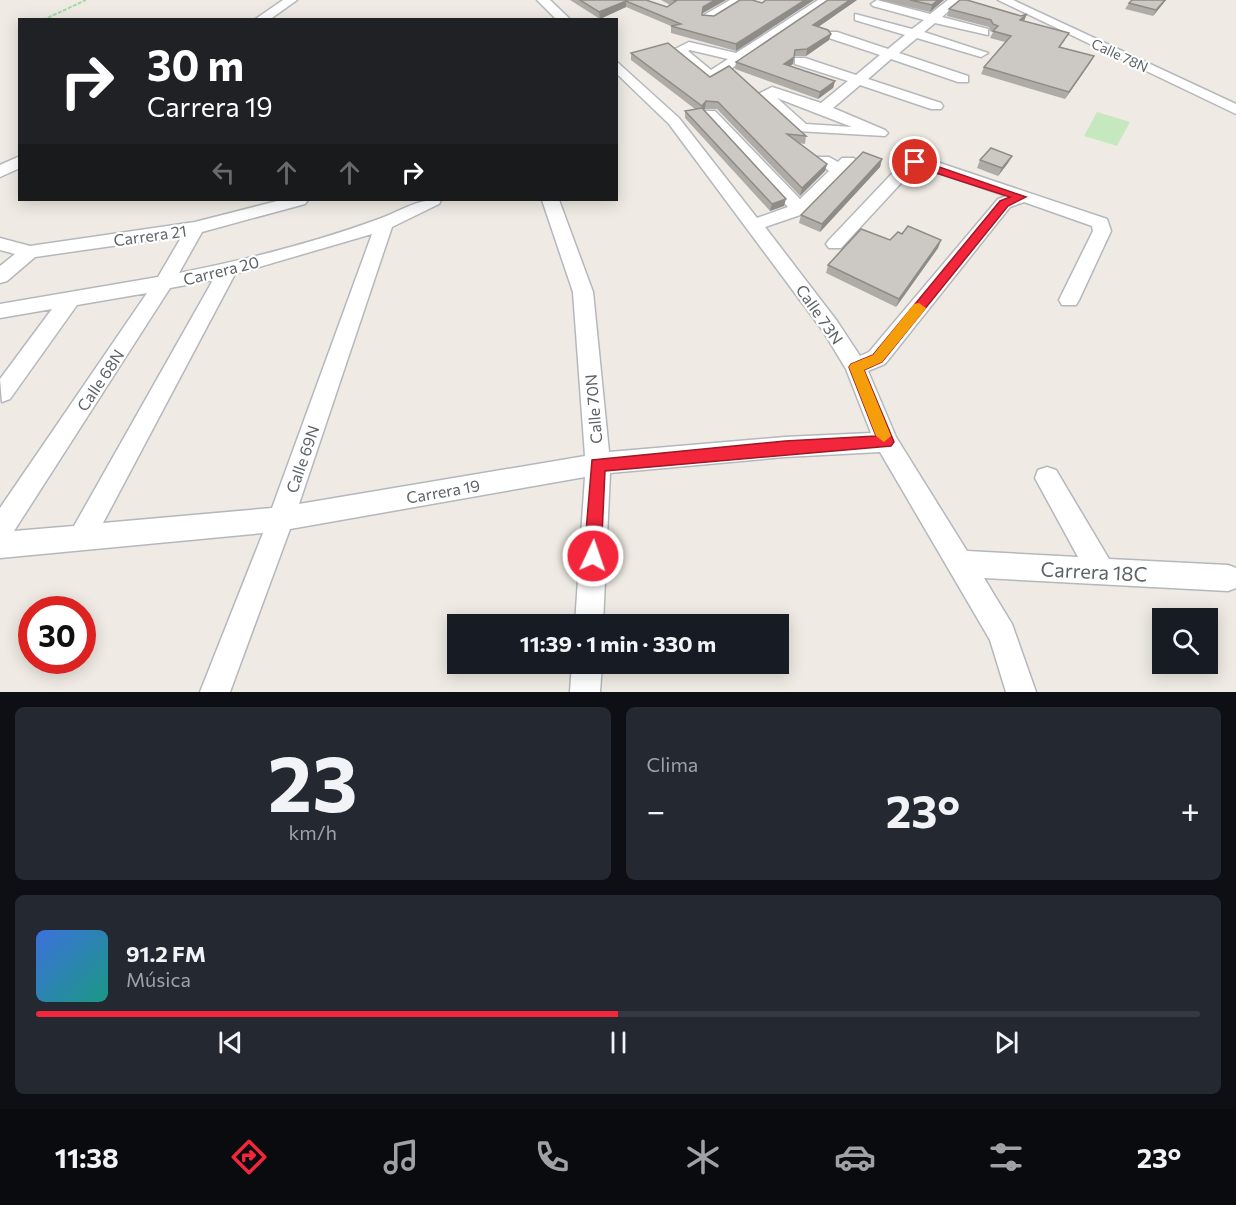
<!DOCTYPE html>
<html lang="es">
<head>
<meta charset="utf-8">
<style>
  body { margin:0; font-family:Commissioner,sans-serif; background:#242831; color:#f1f3f6; height:100vh; display:flex; flex-direction:column; font-size:22px; white-space:nowrap }
  * { box-sizing:border-box; margin:0 }
  p { font-size:20px; color:#9ea1a6 }
  .icon { flex:none; width:33px; height:33px; fill:none; stroke:currentColor; stroke-width:2; stroke-linecap:round; stroke-linejoin:round }
  .map { position:relative; height:692px; overflow:hidden }
  .drawer { display:flex; flex-direction:column; gap:15px; padding:15px; background:#0d0f14; flex:1 }
  .drawer>* { flex:none }
  .hud { position:absolute; left:18px; top:18px; width:600px; height:183px; border-radius:0px; box-shadow:0 3px 15px #0003; background:#202124; color:#fff; overflow:hidden }
  .tools { position:absolute; left:1152px; top:608px; display:grid; gap:12px }
  .tools a { display:grid; place-items:center; width:66px; height:66px; border-radius:0px; background:#171b24; box-shadow:0 3px 15px #0003; font-size:30px }
  .speed { position:absolute; left:18px; top:596px; display:flex; gap:12px; font-size:30px; font-weight:700; text-align:center }
  .speed>* { display:grid; place-content:center; width:78px; height:78px; border-radius:50%; background:#171b24; box-shadow:0 3px 15px #0003; line-height:1 }
  .speed .limit { border:9px solid #d22; background:#fff; color:#111 }
  .pin { position:absolute; display:grid; place-items:center; width:51px; height:51px; color:#fff; margin:-26px; border:3px solid #fff; border-radius:50%; box-shadow:0 2px 6px #0007 }
  .me { position:absolute; width:66px; margin:-33px; rotate:3deg; stroke-linejoin:round; filter:drop-shadow(0 0 4px #0008) }
  .turn { display:flex; align-items:center; gap:21px; height:126px; padding:0 30px; font-size:27px }
  .turn .icon { width:78px; height:78px; stroke-width:2.5 }
  .turn b { display:block; font-size:42px; line-height:51px }
  .lanes { display:flex; align-items:center; height:57px; padding:0 30px; background:#0003; justify-content:center; gap:30px; direction:ltr }
  .lanes .off { opacity:.35 }
  .big { font-size:45px; font-weight:700; line-height:1.1 }
  .drawer .widget { flex:1; display:flex; flex-direction:column; justify-content:center; gap:9px; min-width:0; padding:0 21px; border-radius:9px; background:#242831 }
  .drawer .dial { align-items:center; gap:0 }
  .dial b { font-size:78px; line-height:1 }
  .song { display:flex; align-items:center; gap:18px }
  .cover { width:72px; height:72px; border-radius:9px; background:linear-gradient(135deg,hsl(220 70% 55%),hsl(170 70% 35%)) }
  .played { height:6px; border-radius:3px; background:linear-gradient(90deg,#f3263b 50%,#363941 50%) }
  .keys { display:flex; justify-content:space-around; direction:ltr }
  .heat { display:flex; justify-content:space-between; align-items:center; font-size:33px; direction:ltr }
  .drawer .tiles { flex:1; display:grid; gap:15px; grid-template-columns:1fr 1fr }
  .widget:last-child { grid-column:span 2 }
  .trip { position:absolute; left:447px; top:614px; width:342px; height:60px; border-radius:0px; background:#171b24; box-shadow:0 3px 15px #0003; font-weight:700; line-height:60px; text-align:center }
  .tabs { display:flex; height:96px; justify-content:space-around; align-items:center; background:#090b0e; color:#9ea1a6 }
  .tabs .icon { width:42px; height:42px }
  .tabs .selected { color:#f3263b }
  .tabs b { font-size:27px; color:#f1f3f6 }
  .map>svg:first-child { display:block }
  .green { fill:#c6e8bf }
  .lines { fill:none; stroke-linecap:round; stroke-linejoin:round }
  .minor-casing { stroke:#b4b8bc; stroke-width:3 }
  .path { stroke:#a1dba6; stroke-width:2; stroke-dasharray:4 1.5; stroke-linecap:butt }
  .minor { fill:#fff; fill-rule:evenodd }
  .wall { fill:#afaca8 }
  .shaded-wall { fill:#8f8c88 }
  .building { fill:#ccc8c3; stroke:#8f8c88; stroke-width:1.5 }
  .route { fill:#f3263b; stroke:#9e1926; stroke-width:1.5 }
  .slow { fill:#f59e0b }
  .labels { text-anchor:middle; dominant-baseline:central; stroke-width:4.5; stroke-linejoin:round; paint-order:stroke }
  .far-street-label { font-size:14px; fill:#5c6265; stroke:#fff }
  .street-label { font-size:16px; fill:#5c6265; stroke:#fff }
  .near-street-label { font-size:20px; fill:#5c6265; stroke:#fff }
</style>
</head>
<body>
<div class="map">
<svg width="1236" height="692" viewBox="0 0 1236 692">
  <rect width="100%" height="100%" fill="#efebe4"/>
  <path class="green" d="M1097,112L1130,122L1117,146L1084,136Z"/>
  <g class="lines">
    <defs>
      <g id="minor">
        <path d="M283,0H297L269,20H254Z"/>
        <path d="M537,0H550L571,20H557Z"/>
        <path d="M730,0H744L712,21H704V15Z"/>
        <path d="M818,0H832L716,79H706L673,50L689,42L736,53ZM690,50L728,59L711,70L688,51Z"/>
        <path d="M877,0L930,14L948,0H961L942,17L988,29V35L935,23L924,32L988,53L981,57L917,38L899,53L968,76V82H958L891,59L868,79L941,103L943,106L941,109H931L860,85L833,108L885,130L888,133L885,136L797,131L758,94L772,87L821,103L848,81L795,64V58H805L856,75L880,55L829,38V32H837L888,49L905,35L855,20V14L912,29L924,20L873,6L871,4ZM777,98L852,127L806,124Z"/>
        <path d="M998,0H1013L1236,104V114Z"/>
        <path d="M616,61L679,118L757,218L788,207L705,117L703,114L705,111H715L800,199L829,171L815,160L817,157H829L838,162L842,158H854L856,161L854,164L806,213L765,227L837,321L860,356L869,352L998,199L1007,196L924,168L914,169L841,248H829L826,244L829,240L903,162L931,160L1107,219L1111,231L1079,300L1076,305H1062L1059,300L1093,231L1092,226L1024,202L1010,207L885,364L868,371L896,437L967,551L1078,557L1035,478L1038,470L1047,467L1056,470L1109,559L1228,565L1236,568V588L1228,591L984,578L1012,624L1036,692H1006L990,640L880,452L785,457L610,473L603,624H575L585,477L290,529L230,692H200L263,533L0,558V508L147,293L77,305L10,399L2,402L0,379L52,309L0,318V304L158,277L182,236L35,257L7,281L0,283V266L15,254L0,250V238L30,246L195,222L281,200H308L305,204L202,232L179,273C245,260 313,243 376,220C403,211 411,200 441,200L439,204L392,227L299,504L585,456L573,292L542,200H559L593,292L609,452L785,437L871,433L846,369L823,331L669,124L616,73ZM372,234L272,508L103,523L235,274ZM213,280L74,526L14,531L170,288Z"/>
        <path d="M20,156V168L0,177V165Z"/>
        <path d="M572,663H602L600,692H570Z"/>
      </g>
    </defs>
    <use href="#minor" class="minor-casing"/>
    <path class="path" d="M43,20L86,0"/>
    <use href="#minor" class="minor"/>
  </g>
  <g class="wall">
    <path d="M570,0H646L667,7L670,5L661,0H726L703,13V15L714,16L762,3L765,1L764,0H814L736,51L671,33V26L626,7L600,19Z"/>
    <path d="M857,0L818,27L831,34L829,40L806,56H794L793,64L790,66L835,81L833,88L818,99L735,69L736,62Z"/>
    <path d="M880,0H944L930,12Z"/>
    <path d="M1166,0L1153,16L1125,9L1129,3Z"/>
    <path d="M949,9L1024,21L1065,40L1060,47L1094,56L1090,63L1065,99L981,74L984,67L1005,42L990,38L993,32L990,31L989,27L947,16Z"/>
    <path d="M631,53L710,77L806,136L805,144L799,143L827,164L825,171L800,196L717,109H705L704,110L784,206L770,211L685,118V111L695,109L631,60Z"/>
    <path d="M1012,156L1008,163L998,176L977,168L980,160Z"/>
    <path d="M882,159L880,167L820,232L799,223L801,215Z"/>
    <path d="M902,234L941,240L938,248L896,307L826,273L828,265L890,240Z"/>
  </g>
  <g class="shaded-wall">
    <path d="M715,0H726L703,13V7Z"/>
    <path d="M805,0H814L736,51V44Z"/>
    <path d="M850,0H857L811,32L813,25Z"/>
    <path d="M938,0H944L930,12L932,5Z"/>
    <path d="M1165,0H1166L1153,16L1156,10Z"/>
    <path d="M626,1V7L600,19L599,12Z"/>
    <path d="M1027,14L1024,21L1020,20Z"/>
    <path d="M831,34L829,40L806,56L807,49Z"/>
    <path d="M1094,56L1090,63L1065,99L1069,92Z"/>
    <path d="M794,57L793,64L783,71L784,64Z"/>
    <path d="M835,81L833,88L818,99L820,92Z"/>
    <path d="M706,101L705,109L701,113L702,106Z"/>
    <path d="M1012,156L1008,163L998,176L1002,168Z"/>
    <path d="M882,159L880,167L820,232L822,224Z"/>
    <path d="M827,164L825,171L800,196L802,188Z"/>
    <path d="M786,199L784,206L770,211L772,204Z"/>
    <path d="M941,240L938,248L896,307L899,299Z"/>
  </g>
  <g class="building">
    <path d="M580,0H646L667,7L676,1L673,0H715L703,7L702,15L714,16L740,0H752L762,3L766,0H805L736,44L671,26L681,24L626,1L599,12Z"/>
    <path d="M828,0H850L813,25L828,30L831,34L807,49L795,50L794,57L784,64L835,81L820,92L736,62Z"/>
    <path d="M910,0H938L932,5Z"/>
    <path d="M960,0H967L1021,16L1027,14L1020,20L1069,33L1059,47L1094,56L1069,92L984,67L1011,36L993,31L998,26L993,24L991,20L949,9Z"/>
    <path d="M1132,0H1165L1156,10L1129,3Z"/>
    <path d="M668,43L710,77L729,66L806,136L787,134L827,164L802,188L718,102L706,101L702,106L631,53Z"/>
    <path d="M702,108L786,199L772,204L685,111Z"/>
    <path d="M991,148L1012,156L1002,168L980,160Z"/>
    <path d="M863,152L882,159L822,224L801,215Z"/>
    <path d="M908,226L941,240L899,299L828,265L861,229L890,240L898,232L902,234Z"/>
  </g>
  <path class="route" d="M911,160H919L1026,197L1008,206L882,362L864,370L894,442L891,446L605,471L601,556L599,561L593,564L587,561L584,556L592,460L785,441L876,436L849,367L851,364L873,355L1000,201L1010,197L911,165Z"/>
  <path class="slow" d="M919,303L926,308L924,311L882,362L864,370L891,436L884,442L876,436L849,367L851,364L873,355L914,304Z"/>
  <g class="labels">
    <g class="far-street-label">
      <text transform="translate(1120 55) rotate(25)">Calle 78N</text>
    </g>
    <g class="street-label">
      <text transform="translate(150 235) rotate(-8)">Carrera 21</text>
      <text transform="translate(221 270) rotate(-14)">Carrera 20</text>
      <text transform="translate(820 314) rotate(55)">Calle 73N</text>
      <text transform="translate(100 380) rotate(-56)">Calle 68N</text>
      <text transform="translate(593 409) rotate(-95)">Calle 70N</text>
      <text transform="translate(302 459) rotate(-71)">Calle 69N</text>
      <text transform="translate(443 491) rotate(-10)">Carrera 19</text>
    </g>
    <g class="near-street-label">
      <text transform="translate(1094 571) rotate(3)">Carrera 18C</text>
    </g>
  </g>
</svg>
<div class="tools">
<a><svg class="icon" aria-label="search" viewBox="0 0 24 24"><circle cx="10" cy="10" r="6"/><path d="M15 15l6 6"/></svg></a>
</div>
<div class="speed"><div class="limit">30</div></div>
<div class="pin" style="left:915px;top:162px;background:#d93025"><svg class="icon" aria-label="arrive" viewBox="0 0 24 24"><path d="M6 21V4h12l-3 4 3 4H6"/></svg></div>
<svg class="me" style="left:593px;top:556px" viewBox="-20 -20 40 40"><circle r="17" fill="#f3263b" stroke="#fff" stroke-width="3"/><path d="M0-11L8 9 0 5-8 9z" fill="#fff"/></svg>
<div class="trip">11:39 · 1 min · 330 m</div>
<div class="hud">
<div class="turn"><svg class="icon" aria-label="right" viewBox="0 0 24 24"><path d="M7 20v-9h11M14 6l5 5-5 5"/></svg><div><b>30 m</b>Carrera 19</div></div>
<div class="lanes"><svg class="icon off" aria-label="left" viewBox="0 0 24 24"><path d="M17 20v-9H6M10 6l-5 5 5 5"/></svg><svg class="icon off" aria-label="ahead" viewBox="0 0 24 24"><path d="M12 20V5M6 11l6-6 6 6"/></svg><svg class="icon off" aria-label="ahead" viewBox="0 0 24 24"><path d="M12 20V5M6 11l6-6 6 6"/></svg><svg class="icon" aria-label="right" viewBox="0 0 24 24"><path d="M7 20v-9h11M14 6l5 5-5 5"/></svg></div>
</div>
</div>
<section class="drawer">
<div class="tiles">
<div class="widget dial"><b>23</b><p>km/h</p></div>
<div class="widget"><p>Clima</p>
<div class="heat"><a>−</a><b class="big">23°</b><a>+</a></div>
</div>
<div class="widget">
<div class="song"><i class="cover"></i><div><b>91.2 FM</b><p>Música</p></div></div>
<div class="played"></div>
<div class="keys"><svg class="icon" aria-label="previous" viewBox="0 0 24 24"><path d="M18 5L8 12l10 7zM5 5v14"/></svg><svg class="icon" aria-label="pause" viewBox="0 0 24 24"><path d="M8 5v14M16 5v14"/></svg><svg class="icon" aria-label="next" viewBox="0 0 24 24"><path d="M6 5l10 7-10 7zM19 5v14"/></svg></div>
</div>
</div>
</section>
<nav class="tabs">
<b>11:38</b>
<svg class="icon selected" aria-label="directions" viewBox="0 0 24 24"><path d="M12 3l9 9-9 9-9-9zM9 14v-3h6M13 9l2 2-2 2"/></svg>
<svg class="icon" aria-label="music" viewBox="0 0 24 24"><path d="M9 18V5l10-2v13"/><circle cx="6" cy="18" r="3"/><circle cx="16" cy="16" r="3"/></svg>
<svg class="icon" aria-label="phone" viewBox="0 0 24 24"><path d="M5 4h4l2 5-3 2q2 4 5 5l2-3 5 2v4C11 20 4 13 5 4z"/></svg>
<svg class="icon" aria-label="climate" viewBox="0 0 24 24"><path d="M12 3v18M4 7l16 10M4 17L20 7"/></svg>
<svg class="icon" aria-label="car" viewBox="0 0 24 24"><path d="M5 17H2v-5l4-1 3-4h7l3 4 3 1v5h-3M9 17h6M6 11h13"/><circle cx="7" cy="17" r="2"/><circle cx="17" cy="17" r="2"/></svg>
<svg class="icon" aria-label="filters" viewBox="0 0 24 24"><path d="M4 7h16M4 17h16"/><circle cx="9" cy="7" r="2"/><circle cx="15" cy="17" r="2"/></svg>
<b>23°</b>
</nav>
</body>
</html>
